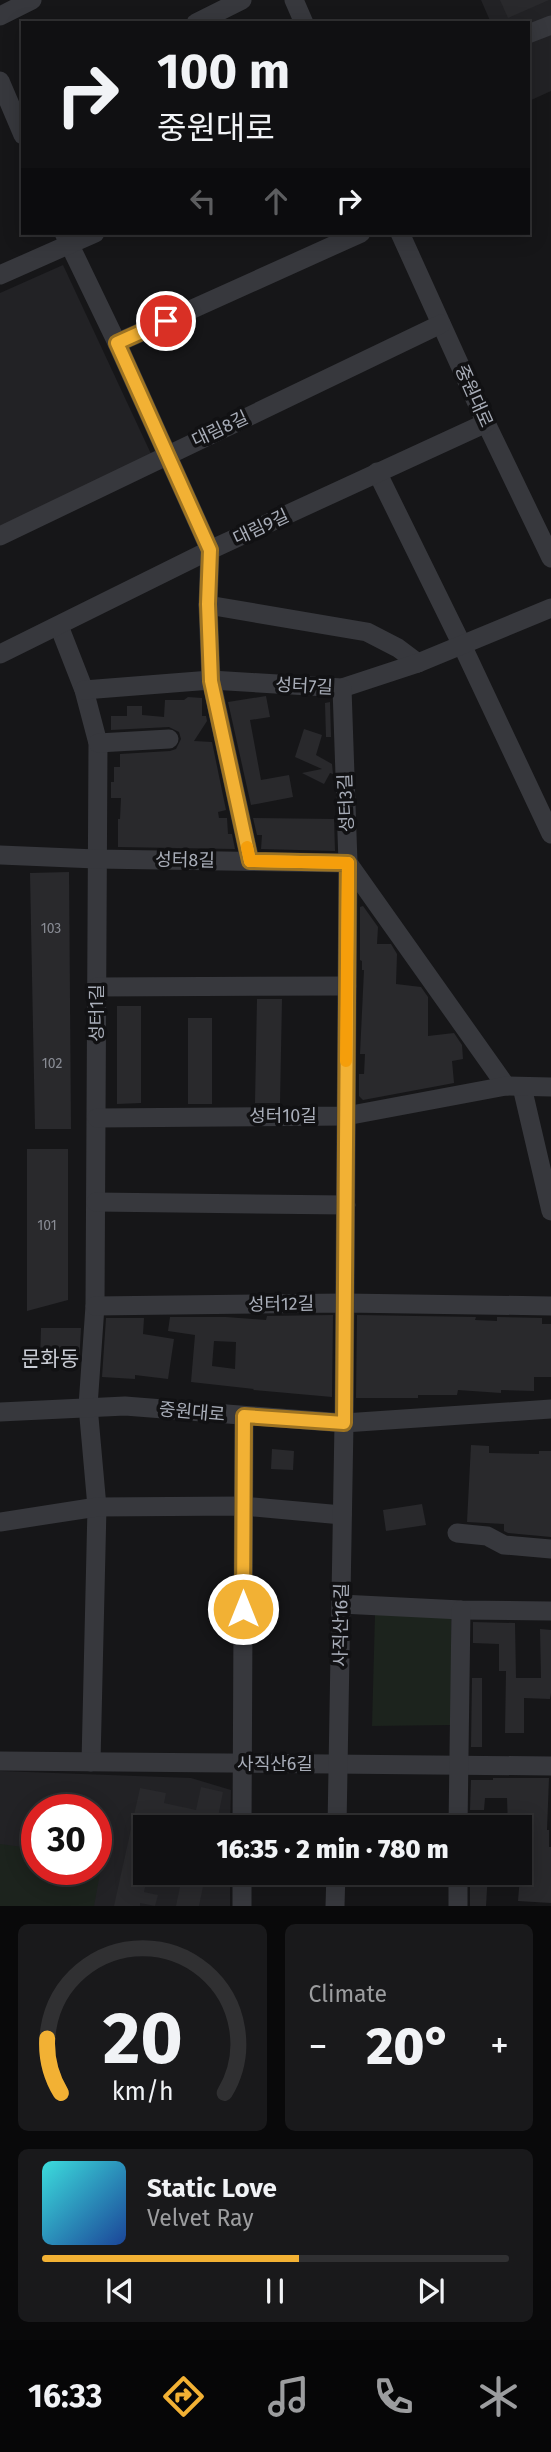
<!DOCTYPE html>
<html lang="en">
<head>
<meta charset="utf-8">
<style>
  body { margin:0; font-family:"Fira Sans","Noto Sans KR",sans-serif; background:#19191b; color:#f1f3f6; height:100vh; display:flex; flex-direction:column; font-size:26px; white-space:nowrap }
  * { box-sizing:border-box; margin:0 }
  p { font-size:23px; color:#9c9d9f }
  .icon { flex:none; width:38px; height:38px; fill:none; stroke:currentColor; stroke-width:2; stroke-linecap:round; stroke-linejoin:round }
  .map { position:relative; height:1906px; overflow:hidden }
  .details { display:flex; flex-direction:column; gap:18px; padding:18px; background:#09090a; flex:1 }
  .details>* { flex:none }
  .guide { position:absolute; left:21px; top:21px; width:509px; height:214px; border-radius:0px; box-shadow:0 4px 18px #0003,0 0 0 2px #303032; background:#101012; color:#f1f3f6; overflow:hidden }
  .speed { position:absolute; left:21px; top:1794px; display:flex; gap:14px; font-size:35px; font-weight:700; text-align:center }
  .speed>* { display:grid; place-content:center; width:91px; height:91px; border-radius:50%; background:#101012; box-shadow:0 4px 18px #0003,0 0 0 2px #303032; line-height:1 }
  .speed .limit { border:10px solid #d22; background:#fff; color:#111 }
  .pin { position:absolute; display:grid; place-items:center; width:60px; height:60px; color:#fff; margin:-30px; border:4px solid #fff; border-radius:50%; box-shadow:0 2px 7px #0007 }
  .me { position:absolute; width:77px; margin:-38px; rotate:0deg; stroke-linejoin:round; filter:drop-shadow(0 0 5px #0008) }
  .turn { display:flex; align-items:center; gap:24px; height:147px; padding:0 21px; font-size:32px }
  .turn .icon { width:91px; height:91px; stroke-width:2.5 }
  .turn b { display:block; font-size:49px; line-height:60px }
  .lanes { display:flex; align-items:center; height:66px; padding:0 21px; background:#0003; justify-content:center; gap:35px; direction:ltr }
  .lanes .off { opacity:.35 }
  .big { font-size:52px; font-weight:800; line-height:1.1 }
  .details .widget { flex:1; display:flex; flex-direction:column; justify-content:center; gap:10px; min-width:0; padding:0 24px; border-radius:10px; background:#19191b }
  .details .dial { align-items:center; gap:0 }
  .dial svg { height:182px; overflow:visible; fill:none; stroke:#303032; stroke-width:7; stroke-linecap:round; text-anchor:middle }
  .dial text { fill:#f1f3f6; stroke:none }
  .song { display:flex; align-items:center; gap:21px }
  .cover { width:84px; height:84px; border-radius:10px; background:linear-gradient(135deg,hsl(180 70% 55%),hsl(220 70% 35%)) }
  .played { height:7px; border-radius:4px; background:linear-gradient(90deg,#f2b134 55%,#303032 55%) }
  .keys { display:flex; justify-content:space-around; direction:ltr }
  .heat { display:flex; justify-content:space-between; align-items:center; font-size:38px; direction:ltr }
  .details .tiles { flex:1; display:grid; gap:18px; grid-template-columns:1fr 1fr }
  .widget:last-child { grid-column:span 2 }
  .trip { position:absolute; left:133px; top:1815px; width:399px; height:70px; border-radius:0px; background:#101012; box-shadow:0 4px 18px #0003,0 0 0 2px #303032; font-weight:800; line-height:70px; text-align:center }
  .tabs { display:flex; height:112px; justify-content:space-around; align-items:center; background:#060607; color:#9c9d9f }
  .tabs .icon { width:49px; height:49px }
  .tabs .current { color:#f2b134 }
  .tabs b { font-size:32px; color:#f1f3f6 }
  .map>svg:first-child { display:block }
  .built { fill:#222225; fill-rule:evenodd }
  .green { fill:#1c231d }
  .building { fill:#29292c; fill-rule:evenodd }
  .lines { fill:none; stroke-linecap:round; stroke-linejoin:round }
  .minor { stroke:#37383d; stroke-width:19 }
  .route-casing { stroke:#9d7322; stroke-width:18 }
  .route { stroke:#f2b134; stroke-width:12 }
  .slow { stroke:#f59e0b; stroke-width:12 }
  .labels { text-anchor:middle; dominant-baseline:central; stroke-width:7; stroke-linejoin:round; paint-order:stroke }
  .number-label { font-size:14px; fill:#888b94 }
  .street-label { font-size:18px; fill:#a8adb8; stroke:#111113 }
  .quarter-label { font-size:21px; fill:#c9ccd4; stroke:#111113 }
</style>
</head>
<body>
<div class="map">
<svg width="551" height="1906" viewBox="0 0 551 1906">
  <rect width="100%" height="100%" fill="#161618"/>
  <g class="built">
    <path d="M481,0H551V91L529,101L528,23H491Z"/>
    <path d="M63,265L152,456L0,528V293Z"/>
    <path d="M0,1771L191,1778L231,1790L230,1827H145V1872L230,1873V1906H0ZM37,1810H96V1869H37Z"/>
  </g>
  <g class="green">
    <path d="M375,1614L451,1618V1725L372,1726Z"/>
    <path d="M0,1844L37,1849V1869H96V1857H103L94,1906H0Z"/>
  </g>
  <g class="building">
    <path d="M500,0H549L508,18Z"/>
    <path d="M266,696L270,717L250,720L261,780L289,775L293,797L251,805L228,702Z"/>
    <path d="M188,697L202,698V716H206L207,721L194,741L212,742L226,810L218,812L219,818H227L228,834H232L235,849L118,847V819H120L121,798H111V782H114V767H120V754L170,751L176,749L181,739L179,732L169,727L111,730V716H127V706H142V715L164,717L165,700H184Z"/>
    <path d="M330,702L331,737H326L325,703Z"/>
    <path d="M304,729L322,735L316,755L332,764L333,774L330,773L324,784L302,773L322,769L295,757Z"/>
    <path d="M253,818L334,819L335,851L261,849L262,835H257Z"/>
    <path d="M69,872L71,1129H35L30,873Z"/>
    <path d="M363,906L378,927L377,944H391L397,954L396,984L421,987L428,997V1036L454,1033L462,1045L463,1059L452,1061L454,1083L363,1100L359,1096V1074H364L365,1054H360L364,970H362V961L360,960V907Z"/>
    <path d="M257,999H282L280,1103H255Z"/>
    <path d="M117,1006H141V1103L117,1104Z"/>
    <rect x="188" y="1018" width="24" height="86"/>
    <path d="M27,1149H68V1300L27,1311Z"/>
    <path d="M333,1315L332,1397L253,1390L254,1389L191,1382L195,1335L168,1331L170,1317H226L266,1320L267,1316ZM214,1341L236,1342L235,1369L212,1366Z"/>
    <path d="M357,1315L476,1317L475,1320L497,1321V1317L542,1318V1324H551V1377H534V1391L501,1390V1393L458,1390L457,1395H418V1398H356Z"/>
    <path d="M106,1318H144L143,1334L174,1339L168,1379L135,1375V1379L102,1377Z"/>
    <path d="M41,1328H81L79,1365L40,1363Z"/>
    <path d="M471,1445L489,1446V1453L539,1454V1451H551V1537L508,1533L504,1531V1524L467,1522Z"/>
    <path d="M272,1449L294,1451L293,1470L271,1469Z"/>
    <path d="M422,1504L426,1525L386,1531L383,1510Z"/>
    <path d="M473,1622L515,1623L516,1678H541L540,1629L551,1630V1693L550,1699L524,1698V1733H505L506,1671H499V1644L473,1643Z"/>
    <path d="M472,1678H482V1747H471Z"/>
    <path d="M493,1778H549L547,1830H549V1847H551V1903L518,1901L523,1841H520V1827H508L507,1798H485L484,1810H470L471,1780H493Z"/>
    <path d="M201,1787L223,1792L216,1827H169L158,1825V1827H145V1872H148L144,1892L158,1895L155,1906L140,1903V1906H114L140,1788L166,1793L164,1803L196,1810Z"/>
    <path d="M183,1872H206L199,1906H176Z"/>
    <path d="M470,1872H488L486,1906H470Z"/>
  </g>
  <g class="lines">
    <g class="minor">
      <path d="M294,0L304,23"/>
      <path d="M0,16L32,0"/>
      <path d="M196,23L242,0"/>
      <path d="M528,34L551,25"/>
      <path d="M0,81L23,135"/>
      <path d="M64,233L117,343L210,550L208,605L211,680L250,861"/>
      <path d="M400,233L486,423L551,558"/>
      <path d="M0,275L95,233"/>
      <path d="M117,343L361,233"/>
      <path d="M377,472L462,645L551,834"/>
      <path d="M0,536L441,324"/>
      <path d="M208,605L367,632L398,648L418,663"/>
      <path d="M59,626L84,690L98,743L95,1306L88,1406L97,1507L91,1762"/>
      <path d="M0,654L210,550L486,423"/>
      <path d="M84,690L211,680L342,688L418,663L551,608"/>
      <path d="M98,743L169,739"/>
      <path d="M0,855L96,859L348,863L506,1086"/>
      <path d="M97,987L347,986"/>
      <path d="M522,1087L551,1211"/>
      <path d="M97,1118L346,1116L506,1086L551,1087"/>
      <path d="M96,1202L346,1205"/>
      <path d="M95,1306L345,1303L551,1306"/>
      <path d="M0,1412L125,1406L344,1423L551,1409"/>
      <path d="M0,1522L97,1507L243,1506L342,1515"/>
      <path d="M457,1533L487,1536L504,1545L551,1549"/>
      <path d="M341,1604L461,1610L551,1611"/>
      <path d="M0,1761L551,1766"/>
      <path d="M242,1827L244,1416"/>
      <path d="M337,1827L344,1423L348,863L342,688"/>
      <path d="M458,1827L461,1610"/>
      <path d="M242,1906V1872"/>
      <path d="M335,1906L336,1872"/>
      <path d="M458,1906V1872"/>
    </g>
  </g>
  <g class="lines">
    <defs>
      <path id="route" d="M166,321L117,343L210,550L208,604L211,681L250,861L348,863L344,1423L244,1416L243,1609"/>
    </defs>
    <use href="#route" class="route-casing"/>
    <use href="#route" class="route"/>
    <path class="slow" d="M247,847L250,861L348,863L346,1061"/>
  </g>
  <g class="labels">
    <g class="number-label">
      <text x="51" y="928">103</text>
      <text x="52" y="1063">102</text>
      <text x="47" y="1225">101</text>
    </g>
    <g class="street-label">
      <text transform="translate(474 396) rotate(66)">중원대로</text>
      <text transform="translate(220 429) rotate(-25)">대림8길</text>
      <text transform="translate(261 527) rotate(-25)">대림9길</text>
      <text transform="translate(304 686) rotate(3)">성터7길</text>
      <text transform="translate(346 803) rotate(-92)">성터3길</text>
      <text transform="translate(185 860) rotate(1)">성터8길</text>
      <text transform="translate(97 1013) rotate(-90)">성터1길</text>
      <text x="283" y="1116">성터10길</text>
      <text transform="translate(281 1304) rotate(-1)">성터12길</text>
      <text transform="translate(192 1412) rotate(5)">중원대로</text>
      <text transform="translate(341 1625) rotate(-89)">사직산16길</text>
      <text x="275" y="1764">사직산6길</text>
    </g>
    <g class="quarter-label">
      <text x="50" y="1359">문화동</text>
    </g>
  </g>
</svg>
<div class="speed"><div class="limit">30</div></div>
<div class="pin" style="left:166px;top:321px;background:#d93025"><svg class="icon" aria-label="arrive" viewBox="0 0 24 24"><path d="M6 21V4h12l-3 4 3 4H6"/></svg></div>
<svg class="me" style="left:243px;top:1609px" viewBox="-20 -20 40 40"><circle r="17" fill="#f2b134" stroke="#fff" stroke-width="3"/><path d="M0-11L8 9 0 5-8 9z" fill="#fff"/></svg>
<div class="trip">16:35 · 2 min · 780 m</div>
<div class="guide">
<div class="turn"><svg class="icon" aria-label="right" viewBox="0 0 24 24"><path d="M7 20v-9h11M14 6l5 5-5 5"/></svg><div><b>100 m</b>중원대로</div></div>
<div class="lanes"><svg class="icon off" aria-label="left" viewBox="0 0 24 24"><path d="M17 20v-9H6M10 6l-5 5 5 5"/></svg><svg class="icon off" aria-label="ahead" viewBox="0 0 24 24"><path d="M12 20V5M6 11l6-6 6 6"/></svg><svg class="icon" aria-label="right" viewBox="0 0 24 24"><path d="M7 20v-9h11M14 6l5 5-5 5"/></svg></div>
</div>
</div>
<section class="details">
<div class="tiles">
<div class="widget dial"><svg viewBox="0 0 100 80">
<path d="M14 69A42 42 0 1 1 86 69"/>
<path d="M14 69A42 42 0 0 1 8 45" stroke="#f2b134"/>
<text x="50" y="56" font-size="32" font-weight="700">20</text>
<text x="50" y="72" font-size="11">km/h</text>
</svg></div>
<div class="widget"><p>Climate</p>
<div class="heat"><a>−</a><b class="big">20°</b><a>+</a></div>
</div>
<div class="widget">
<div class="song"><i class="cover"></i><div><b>Static Love</b><p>Velvet Ray</p></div></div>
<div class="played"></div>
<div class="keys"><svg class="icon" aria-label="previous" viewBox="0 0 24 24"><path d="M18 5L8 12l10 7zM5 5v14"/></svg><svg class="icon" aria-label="pause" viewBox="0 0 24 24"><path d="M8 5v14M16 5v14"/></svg><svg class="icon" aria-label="next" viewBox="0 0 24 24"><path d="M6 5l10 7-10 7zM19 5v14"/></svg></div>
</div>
</div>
</section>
<nav class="tabs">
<b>16:33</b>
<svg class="icon current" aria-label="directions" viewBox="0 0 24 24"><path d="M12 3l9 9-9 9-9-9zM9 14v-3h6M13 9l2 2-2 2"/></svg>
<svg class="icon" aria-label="music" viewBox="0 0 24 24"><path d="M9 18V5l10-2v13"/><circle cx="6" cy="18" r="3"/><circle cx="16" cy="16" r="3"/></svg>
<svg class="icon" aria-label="phone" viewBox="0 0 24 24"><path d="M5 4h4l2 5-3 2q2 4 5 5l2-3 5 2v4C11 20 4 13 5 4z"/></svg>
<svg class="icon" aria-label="climate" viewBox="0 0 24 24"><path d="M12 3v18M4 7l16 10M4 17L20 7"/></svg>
</nav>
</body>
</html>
